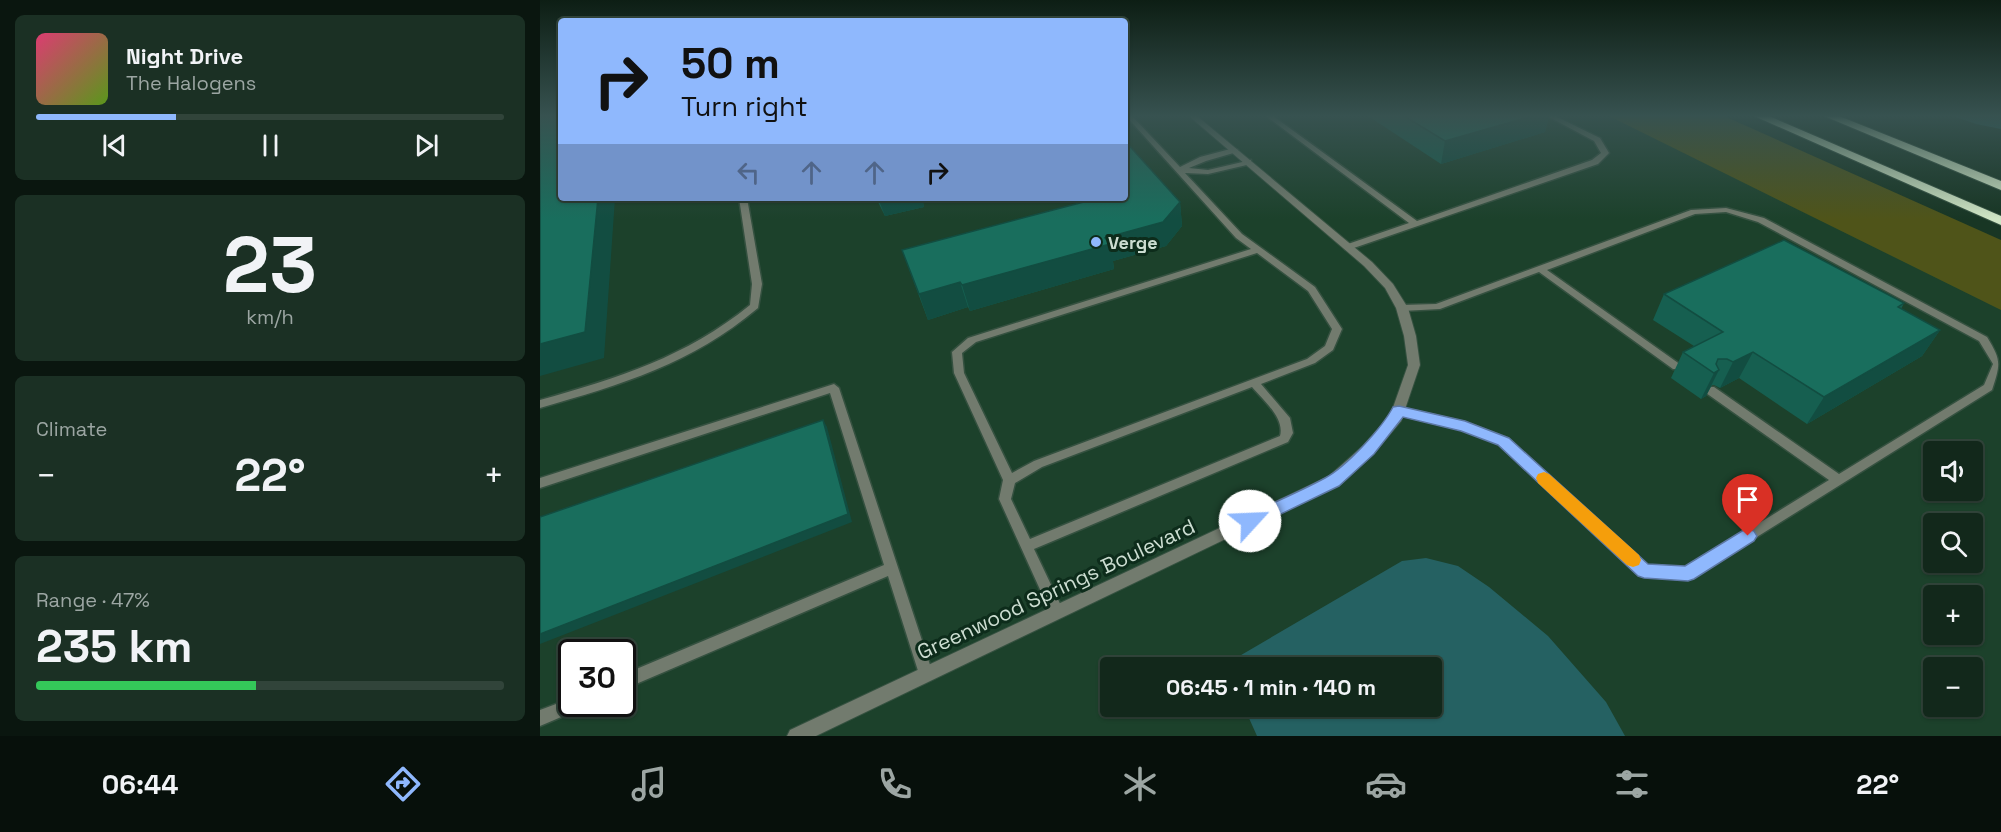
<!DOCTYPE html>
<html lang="en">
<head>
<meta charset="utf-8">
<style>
  body { margin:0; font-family:"Space Grotesk",sans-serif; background:#1b3024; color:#f1f3f6; height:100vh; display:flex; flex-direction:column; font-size:22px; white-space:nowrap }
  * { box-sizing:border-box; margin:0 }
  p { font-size:20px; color:#9ca6a3 }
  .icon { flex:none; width:33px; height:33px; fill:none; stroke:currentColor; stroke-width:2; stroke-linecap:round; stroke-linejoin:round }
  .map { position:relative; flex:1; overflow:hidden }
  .drawer { display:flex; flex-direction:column; gap:15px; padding:15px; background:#0a160f; width:540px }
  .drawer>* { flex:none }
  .hud { position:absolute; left:18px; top:18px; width:570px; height:183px; border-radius:6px; box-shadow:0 2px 4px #0004,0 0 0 2px #31443a; background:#8fb8fd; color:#111; overflow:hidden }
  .tools { position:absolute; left:1383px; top:441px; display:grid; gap:12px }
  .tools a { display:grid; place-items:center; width:60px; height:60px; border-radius:6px; background:#12281b; box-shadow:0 2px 4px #0004,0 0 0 2px #31443a; font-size:30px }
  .speed { position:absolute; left:18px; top:639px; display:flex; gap:12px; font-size:30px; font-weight:700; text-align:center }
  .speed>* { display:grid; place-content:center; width:78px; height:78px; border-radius:50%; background:#12281b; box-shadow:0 2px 4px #0004,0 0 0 2px #31443a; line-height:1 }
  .speed .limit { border:3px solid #111; border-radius:9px; background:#fff; color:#111 }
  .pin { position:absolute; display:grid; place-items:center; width:51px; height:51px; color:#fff; margin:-62px -26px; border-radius:50% 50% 50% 0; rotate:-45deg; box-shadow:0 0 6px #0007 }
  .pin .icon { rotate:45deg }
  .me { position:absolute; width:66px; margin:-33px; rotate:65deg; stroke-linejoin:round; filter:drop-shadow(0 0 4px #0008) }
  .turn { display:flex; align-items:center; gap:21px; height:126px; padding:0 24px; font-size:27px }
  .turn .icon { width:78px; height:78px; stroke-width:2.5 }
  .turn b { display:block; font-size:42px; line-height:51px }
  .lanes { display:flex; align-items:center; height:57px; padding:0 24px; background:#0003; justify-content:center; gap:30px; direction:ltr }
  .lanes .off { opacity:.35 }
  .big { font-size:45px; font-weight:600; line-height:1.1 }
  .drawer .widget { flex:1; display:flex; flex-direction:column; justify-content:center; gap:9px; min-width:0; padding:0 21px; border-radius:9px; background:#1b3024 }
  .drawer .dial { align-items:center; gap:0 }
  .dial b { font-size:78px; line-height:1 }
  .song { display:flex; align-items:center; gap:18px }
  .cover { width:72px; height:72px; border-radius:9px; background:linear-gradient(135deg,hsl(340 70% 55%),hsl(90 70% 35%)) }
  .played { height:6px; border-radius:3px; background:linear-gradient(90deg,#8fb8fd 30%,#31443a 30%) }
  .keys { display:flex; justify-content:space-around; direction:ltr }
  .heat { display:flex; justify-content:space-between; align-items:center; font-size:33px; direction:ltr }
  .charge { height:9px; border-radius:4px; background:linear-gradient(90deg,#34c759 47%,#31443a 0) }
  .trip { position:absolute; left:560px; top:657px; width:342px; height:60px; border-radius:6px; background:#12281b; box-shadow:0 2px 4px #0004,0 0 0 2px #31443a; font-weight:600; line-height:60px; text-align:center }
  .tabs { display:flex; height:96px; justify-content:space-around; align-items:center; background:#07100b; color:#9ca6a3 }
  .tabs .icon { width:42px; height:42px }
  .tabs .selected { color:#8fb8fd }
  .tabs b { font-size:27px; color:#f1f3f6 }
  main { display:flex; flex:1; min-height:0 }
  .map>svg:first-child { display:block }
  .built { fill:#1c412b; fill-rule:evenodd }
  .green { fill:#4f5419 }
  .water { fill:#256162 }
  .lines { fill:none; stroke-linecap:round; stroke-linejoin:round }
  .service-casing { stroke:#355140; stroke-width:3 }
  .minor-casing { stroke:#355140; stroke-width:2 }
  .motorway-casing { stroke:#355140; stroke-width:2 }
  .service { fill:#727b6e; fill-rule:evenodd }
  .minor { fill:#727b6e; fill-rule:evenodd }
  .motorway { fill:#cfe5c4; fill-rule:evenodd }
  .wall { fill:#165f50 }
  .shaded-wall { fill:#124d41 }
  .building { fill:#196e5d; stroke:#124d41; stroke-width:1.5 }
  .route { fill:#8fb8fd; stroke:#5d78a4; stroke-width:1.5 }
  .slow { fill:#f59e0b }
  .poi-dot { fill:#8fb8fd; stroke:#0d2c1b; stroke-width:2 }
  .labels { text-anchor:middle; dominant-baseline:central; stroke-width:6; stroke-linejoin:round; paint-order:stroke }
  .poi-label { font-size:18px; font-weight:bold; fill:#ccddd1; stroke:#0d2c1b; text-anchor:start }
  .near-street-label { font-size:21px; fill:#ccddd1; stroke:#0d2c1b }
</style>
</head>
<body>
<main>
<section class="drawer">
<div class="widget">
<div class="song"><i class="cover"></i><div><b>Night Drive</b><p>The Halogens</p></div></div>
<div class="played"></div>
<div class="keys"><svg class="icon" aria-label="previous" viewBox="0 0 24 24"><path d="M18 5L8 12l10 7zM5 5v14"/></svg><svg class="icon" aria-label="pause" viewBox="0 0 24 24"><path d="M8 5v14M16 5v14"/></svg><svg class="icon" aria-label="next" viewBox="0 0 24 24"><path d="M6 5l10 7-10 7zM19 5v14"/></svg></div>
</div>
<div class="widget dial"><b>23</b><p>km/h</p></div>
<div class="widget"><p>Climate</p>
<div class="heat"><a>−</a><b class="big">22°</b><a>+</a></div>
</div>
<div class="widget"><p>Range · 47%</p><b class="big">235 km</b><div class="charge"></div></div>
</section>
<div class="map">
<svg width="1461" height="736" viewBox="0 0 1461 736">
  <rect width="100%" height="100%" fill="#183624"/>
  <path class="built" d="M0,116L21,198H585V116H1157L1461,254V736H0ZM1394,452H1432V490H1394ZM1394,524H1432V562H1394ZM1394,596H1432V634H1394ZM32,652H82V704H32ZM570,668H891V706H570ZM1394,668H1432V706H1394Z"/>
  <path class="green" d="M1069,116H1184L1461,240V310Z"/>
  <g class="water">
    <path d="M1413,116H1461V129L1436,124Z"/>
    <path d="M886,558L918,566L949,587L1008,636L1066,702L1085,736H717L704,707L891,706V668H686L684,665L862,561Z"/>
  </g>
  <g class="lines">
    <defs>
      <g id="service">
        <path d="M586,116H592L640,167L660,157L694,148L698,150L697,152L666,161L649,168L668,170L711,160V164L668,174L645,173L702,234L775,287L802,329L793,350L775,363L721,384L750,418L753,433L748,442L494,549L524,612L522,616L517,618L512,616L459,499L463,480L414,373L412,352L428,338L711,249L696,238ZM717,253L768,291L792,329L785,346L767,359L494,461L472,473L424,373L422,353L436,342ZM712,387C723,400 745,418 740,436L490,539L471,499L475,483L502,467Z"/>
        <path d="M726,116H733L877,221L1052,160L1061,153L1054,141L1009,117L1008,116H1015L1060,138L1069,153L1058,164L808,250L805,249V245L869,223Z"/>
        <path d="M199,198H207L222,284L218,308C151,364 83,384 0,408V400C78,378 146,357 210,305L212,284Z"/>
        <path d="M1186,208L1224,218L1447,337C1461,360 1461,363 1452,390L1148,580L1099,575L959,444L923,430L855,414L853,411L855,408L859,407L925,422L967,438L1107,565L1146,568L1289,480L1166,393L1165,390L1166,387H1174L1299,474L1444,385L1453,364L1439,341L1218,222L1186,212L1155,214L1007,270L1141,365L1142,367L1141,369H1133L999,272L900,309L862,311L857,308L862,305L896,304L1151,210Z"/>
        <path d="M294,384L299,388L393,674L391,679L386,681L381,679L379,674L348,576L82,690V675L344,565L290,393L0,488V478Z"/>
        <path d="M32,698V704H42L40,709L0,726V710Z"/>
      </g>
      <path id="minor" d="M649,116H657L832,262L853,284L868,308L876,336L880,365L861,421L833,454L798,485L276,736H247L250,730L788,477L823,446L850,416L868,365L864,336L856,308L845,288L824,266Z"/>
      <g id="motorway">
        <path d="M1214,116H1229L1461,216V225Z"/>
        <path d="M1284,116H1299L1461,181V190Z"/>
      </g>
    </defs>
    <use href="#service" class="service-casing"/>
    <use href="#minor" class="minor-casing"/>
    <use href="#motorway" class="motorway-casing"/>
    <use href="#service" class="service"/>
    <use href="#minor" class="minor"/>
    <use href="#motorway" class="motorway"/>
  </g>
  <g class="wall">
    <path d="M828,116H1009L1005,132L901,164Z"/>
    <path d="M336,198H401L383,202L384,207L345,216Z"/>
    <path d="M536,198H585L640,202L642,226L626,246L573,261L574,269L430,311L428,307L388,320L362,250L539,203Z"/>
    <path d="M1124,294L1364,303L1361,309L1400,330L1382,356L1267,424L1199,378L1180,388L1174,385H1172L1166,396L1161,399L1131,378L1143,352L1154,346L1113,320Z"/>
  </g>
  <g class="shaded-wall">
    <path d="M992,116H1009L1005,132L901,164L905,141Z"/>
    <path d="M58,198H75L64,358L0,376V344Z"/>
    <path d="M338,198H401L383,202L384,207L345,216Z"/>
    <path d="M640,202L642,226L626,246L573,261L574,269L430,311L422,285L565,238Z"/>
    <path d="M420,282L428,307L388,320L379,294Z"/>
    <path d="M1400,330L1382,356L1267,424L1284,397Z"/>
    <path d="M1213,352L1199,378L1180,388L1193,362Z"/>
    <path d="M1179,370L1166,396L1161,399L1174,373Z"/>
    <path d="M283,420L287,427L312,522L0,644V634Z"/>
  </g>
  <g class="building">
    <path d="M0,116H21V198H58L45,332L0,344Z"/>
    <path d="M864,116H992L905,141Z"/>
    <path d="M585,141L640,202L623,222L565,238L570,244L422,285L420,282L379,294L362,250L551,200L549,198H585Z"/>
    <path d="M1244,240L1364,303L1358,307L1400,330L1284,397L1213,352L1193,362L1187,359H1178L1176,364L1179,370L1174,373L1143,352L1183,332L1124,294Z"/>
    <path d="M283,420L308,514L0,634V517Z"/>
  </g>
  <linearGradient id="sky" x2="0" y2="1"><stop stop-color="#0d1e14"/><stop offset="0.53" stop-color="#375250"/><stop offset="1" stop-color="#375250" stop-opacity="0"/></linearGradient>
  <rect width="1461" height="219" fill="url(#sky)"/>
  <path class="route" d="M859,406L925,421L969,438L1108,564L1145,566L1202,531L1208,529L1214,531L1217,536L1214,541L1154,579L1148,581L1104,578L1098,576L958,445L921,431L863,417L834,454L799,486L716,526L710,528L704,526L702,521L704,516C731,504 759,492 785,478C806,467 842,428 853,407Z"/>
  <path class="slow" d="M1004,472L1009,474L1099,555L1101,560L1099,565L1093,567L1087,565L998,483L996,478L998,474Z"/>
  <circle class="poi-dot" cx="556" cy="242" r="6"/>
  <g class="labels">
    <g class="poi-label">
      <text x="568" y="242">Verge</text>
    </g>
    <g class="near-street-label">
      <text transform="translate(516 589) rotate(-25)">Greenwood Springs Boulevard</text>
    </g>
  </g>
</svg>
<div class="tools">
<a><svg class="icon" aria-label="sound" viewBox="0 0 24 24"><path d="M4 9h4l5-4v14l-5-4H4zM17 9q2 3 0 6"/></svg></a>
<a><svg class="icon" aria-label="search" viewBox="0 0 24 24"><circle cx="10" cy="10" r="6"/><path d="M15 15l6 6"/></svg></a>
<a>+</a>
<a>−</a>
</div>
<div class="speed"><div class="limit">30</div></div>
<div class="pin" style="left:1208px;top:536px;background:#d93025"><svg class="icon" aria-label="arrive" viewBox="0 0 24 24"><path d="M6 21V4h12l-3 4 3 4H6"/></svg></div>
<svg class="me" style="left:710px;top:521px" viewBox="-20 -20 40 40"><circle r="19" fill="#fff"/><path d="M0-13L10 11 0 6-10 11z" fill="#8fb8fd"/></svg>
<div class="trip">06:45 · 1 min · 140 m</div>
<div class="hud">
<div class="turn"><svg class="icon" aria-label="right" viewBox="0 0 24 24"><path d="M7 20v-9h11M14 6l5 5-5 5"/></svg><div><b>50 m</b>Turn right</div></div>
<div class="lanes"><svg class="icon off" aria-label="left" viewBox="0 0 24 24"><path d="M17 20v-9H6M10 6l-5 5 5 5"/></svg><svg class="icon off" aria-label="ahead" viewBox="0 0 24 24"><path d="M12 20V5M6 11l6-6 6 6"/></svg><svg class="icon off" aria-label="ahead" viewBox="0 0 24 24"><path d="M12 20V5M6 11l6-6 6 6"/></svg><svg class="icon" aria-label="right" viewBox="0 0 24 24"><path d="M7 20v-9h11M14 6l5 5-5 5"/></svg></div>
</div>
</div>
</main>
<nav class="tabs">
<b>06:44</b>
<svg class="icon selected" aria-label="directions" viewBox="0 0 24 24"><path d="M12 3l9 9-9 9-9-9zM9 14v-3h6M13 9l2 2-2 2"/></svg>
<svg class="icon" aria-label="music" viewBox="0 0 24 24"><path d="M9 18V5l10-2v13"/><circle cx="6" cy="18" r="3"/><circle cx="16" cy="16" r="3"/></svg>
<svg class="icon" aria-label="phone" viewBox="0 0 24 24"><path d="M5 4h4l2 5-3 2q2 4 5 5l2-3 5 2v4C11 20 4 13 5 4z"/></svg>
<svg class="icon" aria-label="climate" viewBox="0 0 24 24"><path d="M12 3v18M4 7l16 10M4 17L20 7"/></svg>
<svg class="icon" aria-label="car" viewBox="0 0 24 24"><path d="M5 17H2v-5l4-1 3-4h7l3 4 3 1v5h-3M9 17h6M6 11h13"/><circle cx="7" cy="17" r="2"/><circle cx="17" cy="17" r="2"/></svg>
<svg class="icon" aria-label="filters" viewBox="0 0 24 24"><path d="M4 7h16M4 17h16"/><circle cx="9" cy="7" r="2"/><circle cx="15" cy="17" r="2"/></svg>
<b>22°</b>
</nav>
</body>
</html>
